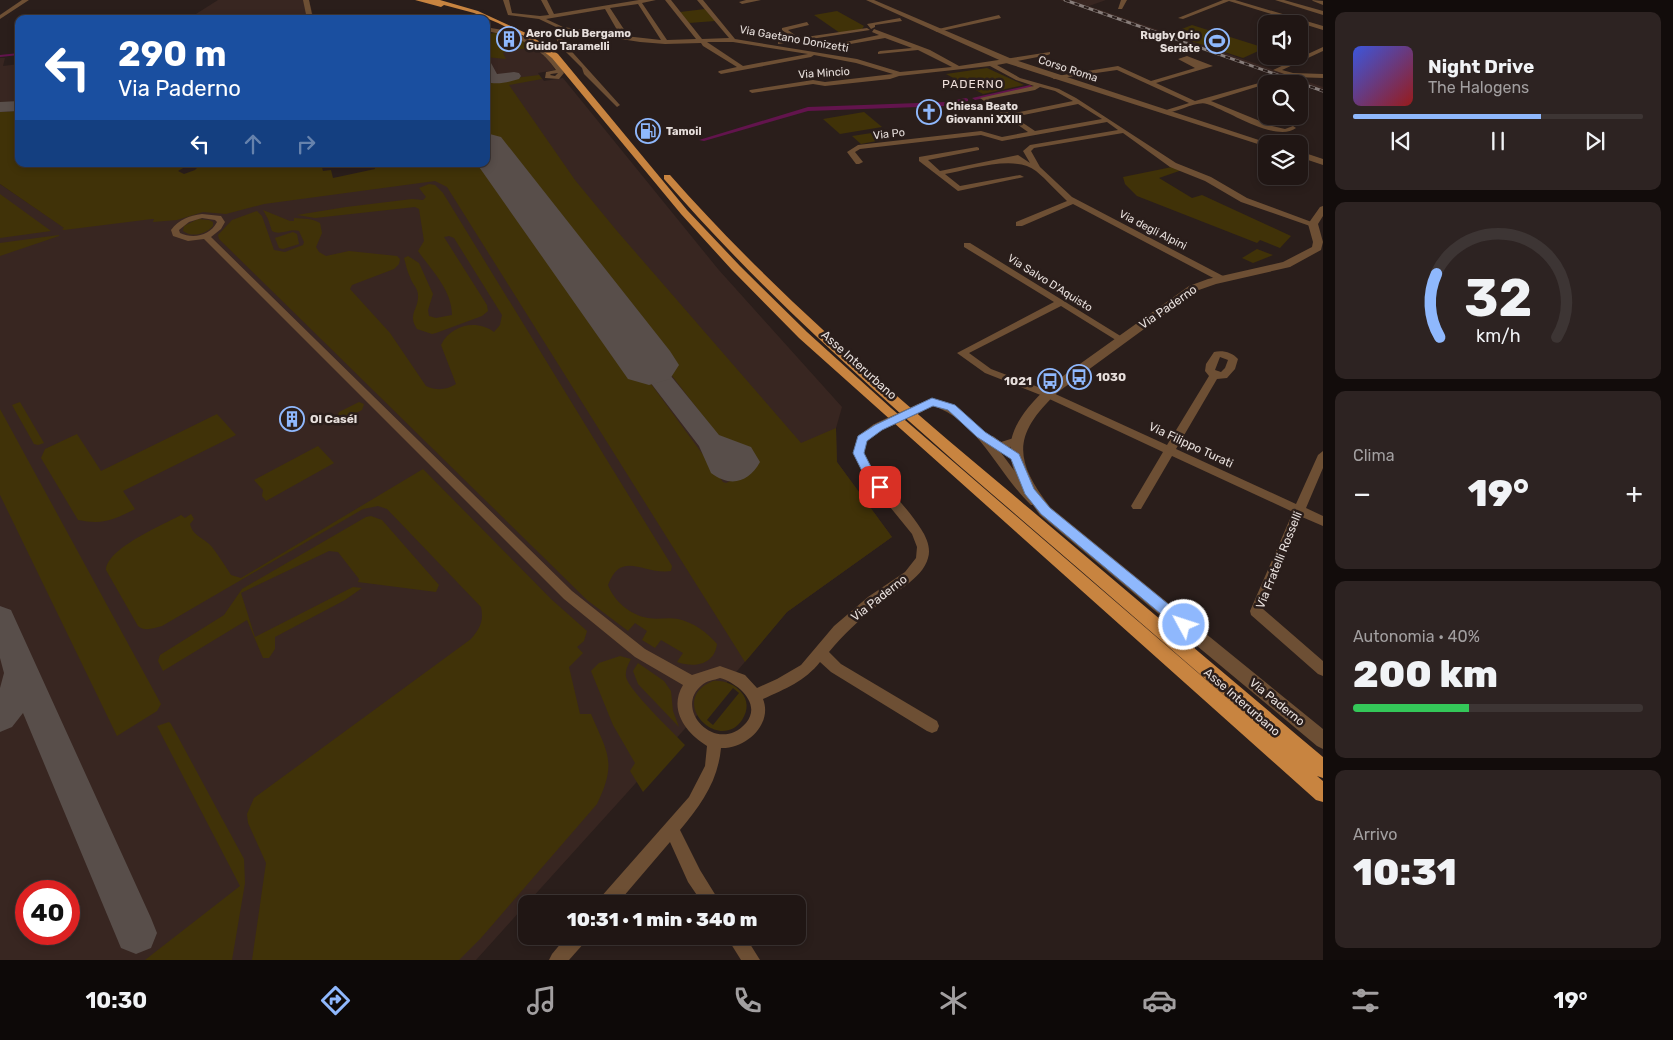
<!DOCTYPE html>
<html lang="it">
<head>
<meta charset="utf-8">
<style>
  body { margin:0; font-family:Rubik,sans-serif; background:#2d2322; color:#f1f3f6; height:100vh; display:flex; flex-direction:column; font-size:19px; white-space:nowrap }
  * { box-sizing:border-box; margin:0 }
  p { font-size:16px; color:#a29fa0 }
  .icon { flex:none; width:28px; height:28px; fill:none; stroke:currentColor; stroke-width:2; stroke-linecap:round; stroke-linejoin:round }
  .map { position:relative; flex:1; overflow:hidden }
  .sheet { display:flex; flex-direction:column; gap:12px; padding:12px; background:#120c0b; width:350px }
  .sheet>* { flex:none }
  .banner { position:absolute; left:15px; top:15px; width:475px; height:152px; border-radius:10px; box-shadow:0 2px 8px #0003,0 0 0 1px #3d3534; background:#1a4fa0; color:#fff; overflow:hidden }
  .fabs { position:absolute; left:1258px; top:15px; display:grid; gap:10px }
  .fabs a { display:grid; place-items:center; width:50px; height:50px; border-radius:10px; background:#201614; box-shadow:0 2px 8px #0003,0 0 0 1px #3d3534; font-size:25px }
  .speed { position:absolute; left:15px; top:880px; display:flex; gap:10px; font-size:25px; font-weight:700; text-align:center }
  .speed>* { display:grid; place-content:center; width:65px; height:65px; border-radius:50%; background:#201614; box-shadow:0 2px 8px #0003,0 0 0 1px #3d3534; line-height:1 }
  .speed .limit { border:8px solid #d22; background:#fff; color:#111 }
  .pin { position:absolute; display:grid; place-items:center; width:42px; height:42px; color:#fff; margin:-21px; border-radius:10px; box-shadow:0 2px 8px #0006 }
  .me { position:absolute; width:55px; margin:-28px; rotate:310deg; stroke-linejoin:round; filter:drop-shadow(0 0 4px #0008) }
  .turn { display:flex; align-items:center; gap:18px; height:105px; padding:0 20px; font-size:22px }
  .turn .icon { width:65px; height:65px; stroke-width:2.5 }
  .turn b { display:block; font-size:35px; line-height:42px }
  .lanes { display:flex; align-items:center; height:48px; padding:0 20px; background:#0003; justify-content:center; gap:25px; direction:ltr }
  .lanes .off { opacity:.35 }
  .big { font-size:38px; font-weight:800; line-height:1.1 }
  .sheet .widget { flex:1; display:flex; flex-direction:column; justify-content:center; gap:8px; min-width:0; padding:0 18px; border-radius:10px; background:#2d2322 }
  .sheet .dial { align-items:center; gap:0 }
  .dial svg { height:130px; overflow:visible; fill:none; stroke:#3d3534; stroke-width:7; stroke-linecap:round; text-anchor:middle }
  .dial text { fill:#f1f3f6; stroke:none }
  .song { display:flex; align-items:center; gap:15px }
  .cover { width:60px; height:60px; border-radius:8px; background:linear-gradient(135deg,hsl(230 70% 55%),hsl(0 70% 35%)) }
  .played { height:5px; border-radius:2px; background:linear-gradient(90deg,#8fb8fd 65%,#3d3534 65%) }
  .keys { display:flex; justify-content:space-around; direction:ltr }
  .heat { display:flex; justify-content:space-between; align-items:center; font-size:28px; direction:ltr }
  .charge { height:8px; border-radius:4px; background:linear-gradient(90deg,#34c759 40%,#3d3534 0) }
  .trip { position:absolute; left:518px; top:895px; width:288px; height:50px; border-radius:10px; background:#201614; box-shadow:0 2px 8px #0003,0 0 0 1px #3d3534; font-weight:800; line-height:50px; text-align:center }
  .dock { display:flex; height:80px; justify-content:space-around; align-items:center; background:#0d0908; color:#a29fa0 }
  .dock .icon { width:35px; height:35px }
  .dock .current { color:#8fb8fd }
  .dock b { font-size:22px; color:#f1f3f6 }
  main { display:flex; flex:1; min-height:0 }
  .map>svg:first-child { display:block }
  .built { fill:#382621; fill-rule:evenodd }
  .green { fill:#403208; fill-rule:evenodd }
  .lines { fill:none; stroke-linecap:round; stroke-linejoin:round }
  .stream { stroke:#62144d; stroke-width:2 }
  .canal { fill:#62144d; fill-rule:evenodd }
  .taxiway { fill:#584e4a; fill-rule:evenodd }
  .runway { fill:#584e4a; fill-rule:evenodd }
  .minor { fill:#6d4f34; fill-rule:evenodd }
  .tertiary { fill:#6d4f34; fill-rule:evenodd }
  .trunk { fill:#c88440; fill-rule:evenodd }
  .rail-casing { stroke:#877d7a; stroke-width:3 }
  .rail { stroke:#2a1e1b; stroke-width:2; stroke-dasharray:5; stroke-linecap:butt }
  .pedestrian-bridge { stroke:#6d4f34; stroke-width:4.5 }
  .minor-bridge { stroke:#6d4f34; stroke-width:9 }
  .route { fill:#8fb8fd; stroke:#5d78a4 }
  .labels { text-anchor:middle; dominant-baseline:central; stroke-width:5; stroke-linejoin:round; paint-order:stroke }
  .far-poi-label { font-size:11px; font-weight:bold; fill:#e7dfdc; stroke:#2a1e1b; text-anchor:start }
  .far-street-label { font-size:11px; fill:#e7dfdc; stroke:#2a1e1b }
  .far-quarter-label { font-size:12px; letter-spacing:1px; fill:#f0e0db; stroke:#2a1e1b }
  .street-label { font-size:12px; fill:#e7dfdc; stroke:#2a1e1b }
  .poi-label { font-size:12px; font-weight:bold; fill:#e7dfdc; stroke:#2a1e1b; text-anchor:start }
</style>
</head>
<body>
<main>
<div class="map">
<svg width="1323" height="960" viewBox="0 0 1323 960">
  <rect width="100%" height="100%" fill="#2a1e1b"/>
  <g class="built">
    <path d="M218,0H309L314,19H188Z"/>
    <path d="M1060,0H1106L1089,6L1323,87V91Z"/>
    <path d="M486,34L520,37L541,51L543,56L546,55L555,70L538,73L544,81L563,78L718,269L842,407L836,428L837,462L892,537L787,612L738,670L476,960H0V184L65,228L486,164ZM26,891H69V934H26Z"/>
    <path d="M0,58H5L3,66L19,64V111L0,112Z"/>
  </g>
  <g class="green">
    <path d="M705,9L715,21L689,23L680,12Z"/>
    <path d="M837,11L864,26L862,29L840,33L814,15Z"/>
    <path d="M1192,25L1265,48L1243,58L1169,34Z"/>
    <path d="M504,32L520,37L534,48L509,50L503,53L506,59L486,57V34Z"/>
    <path d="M987,68L1024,85L983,94L946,74Z"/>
    <path d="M486,73L490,81L539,75L542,79L509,85L575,180L617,231L801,443L836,428L837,462L892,537L787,612L745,662L447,187L435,181L264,204L226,214L203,212L177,220L153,222L154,219H152L64,230L62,229L64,228L0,184V112L19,111V164H190L178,171L184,174L195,170L197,168L192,166L193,164H321L323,171L331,170L333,178L375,169L374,164H486V159L723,482L726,483L752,471L758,463L753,451C742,443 731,448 722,441L486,133Z"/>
    <path d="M864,112L882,127L840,134L823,119Z"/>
    <path d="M878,132L887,139L861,144L852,136Z"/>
    <path d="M1172,167L1182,170L1159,178L1192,198L1202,195L1291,236L1280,248L1260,240L1257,243L1137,196L1125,184L1123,177Z"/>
    <path d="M429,184L435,185L443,193L672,566L671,571C644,575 621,549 608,585C614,601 630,615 648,618C658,620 668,617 678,619C693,622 708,633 717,644C714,665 695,668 677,662L683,653L661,640L655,648L642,640L647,631L635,623L628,631L587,600L219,239L218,235L232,220L257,211L262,216L274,250L285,252L303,245L304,242L299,231C290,228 280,236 272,231L268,219L263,210L290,221H294V218C303,219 312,218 320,223L322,233L316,247L319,252L326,256L349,251L397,256L400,259L399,264L394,269L352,285L350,289L390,333L426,386C437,391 446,390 456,384L441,345C451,325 476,319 494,332L500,325L502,315L454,238L449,236L444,237L487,305L488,311L482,316L436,333L432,334L417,329C407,314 419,309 418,295C418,288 412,284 410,277C407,271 406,265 404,258L408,256L419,263L433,294L428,310L429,316L436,318L452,315C452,290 432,271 418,251L424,241L419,209L415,207L315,218L297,215L346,207L412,199L423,200L426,197L419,188Z"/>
    <path d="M0,194L51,231L0,238Z"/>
    <path d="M198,219L209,220L213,222V226C206,234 192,238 183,231L184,226Z"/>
    <path d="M293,232L297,234L299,244L283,249L279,248L275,238Z"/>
    <path d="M59,235V236L0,256V243Z"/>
    <path d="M1257,249L1273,255L1253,263L1242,258Z"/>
    <path d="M20,402L44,443L38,445L34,444L12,405Z"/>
    <path d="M359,402L364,404L362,410L344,419L337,417L339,412Z"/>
    <path d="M0,409L161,704L157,711L117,736L0,495Z"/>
    <path d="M217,414L236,435L123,491L135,509C113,520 103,525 78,520L41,458L45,449L77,434L101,471Z"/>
    <path d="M318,446L334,463L266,501L262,496L263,490L254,480Z"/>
    <path d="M423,469L551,599L587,631L584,641L577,647L583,653L569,667L580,714H591C608,754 617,762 597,804L481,938L459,960H252L266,863L248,823L247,814L254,798L471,639C480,628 484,621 481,607L387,509L378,506L363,509L162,626C154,628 145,632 138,626L106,570C107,548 163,525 181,515L185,518L191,514L194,519L190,524C193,537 205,538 212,547C219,556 225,566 231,575L241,578Z"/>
    <path d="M371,516L382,520L439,585L436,592L358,582L359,579L338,552L329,551L241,593L255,637L353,587L362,588L345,600L275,637V649L269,658H263L247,620L163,671L158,661L160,655L224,615L242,589L366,517Z"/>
    <path d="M620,656L631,659C628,665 625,670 626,677C629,691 674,733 685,745L643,792L630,771L635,763L613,725L591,671L599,663Z"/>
    <path d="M638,663L664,681L671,691L673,711L679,727L638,684L633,671Z"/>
    <path d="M713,681C733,679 757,698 742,720C719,754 666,700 713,681ZM733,688L739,693L713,725L707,720Z"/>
    <path d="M169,722L171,724L244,859L245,883L232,960H145L240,886L157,726Z"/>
  </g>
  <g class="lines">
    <path class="stream" d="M0,56L19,54"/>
    <g class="canal">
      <path d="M1030,85L1033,87L1032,88L975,100L972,98Z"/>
      <path d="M966,98L968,99V101L946,106L808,111L704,141L699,140L808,107L946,102Z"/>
    </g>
    <g class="taxiway">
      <path d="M486,62L491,63L497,74L514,72L519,73L521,76L519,79C509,82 497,85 487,82Z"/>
      <path d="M19,101V111L0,112V102Z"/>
      <path d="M649,357L657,359L719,435L751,447L760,462C749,482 731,488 711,473L699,446L637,365L641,359Z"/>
      <path d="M0,606L11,610L151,918L157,933L151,948L136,954L121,948L23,713L12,727L0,732V688L4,673L0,658Z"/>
    </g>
    <path class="runway" d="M486,133L501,137L670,351L679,365L670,379L649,385L628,379L477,164H486Z"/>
    <g class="minor">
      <path d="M22,0H29L0,19V15Z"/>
      <path d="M303,0H309L313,19H307Z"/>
      <path d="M503,0H509L512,13L540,16L549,15L541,0H547L554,14L639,0H656L642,3L667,40L696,39L665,0H671L702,39L729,38L697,0H703L735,39L857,59L900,72L952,67L918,50L878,54V52L880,51L912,48L885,38L839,46L836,44L879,35L872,32L874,29L930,50L959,66L1050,52V54L1048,55L997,65L1020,78L1059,89L1076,98L1176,163L1211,177L1247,198L1317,224L1310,226L1241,202L1205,181L1170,167L1123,133L1034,148L1031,151L1040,167L1072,197L1225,277V281H1219L1073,204L1022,226H1016V222L1067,201C1056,191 1047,180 1036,171C1015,154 969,170 945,174L960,186L1020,175L1024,177L958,191L919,161V157L977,147L979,148V150L928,160L940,171L1018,155L1030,163L1023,151L1030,145L1118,130L1107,122L1002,141L981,135L860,149L855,152L863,162L859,164H856L847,152L858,145L981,131L1002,137L1028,132L980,98L1034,86L1016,80L990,66L899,76L890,79L825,86L813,84L752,93L749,91L750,90L813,80L825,82L893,74L856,63L814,55L811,57L721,74L718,72L719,71L737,67L703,46L701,43L665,44L640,42L563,30L559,32L565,44L619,104L620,105L617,107L584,74L582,68L560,46L553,32L558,28L539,19L508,15ZM638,4L661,40L625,36L627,34L610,8ZM605,9L620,35L563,27L546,19ZM707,42H733L808,54L743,66ZM1040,87L1055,91L1073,101L1010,114L988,99L1035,90ZM1078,104L1102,119L1035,131L1014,117Z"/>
      <path d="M746,0H761L742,4L739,2Z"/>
      <path d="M1121,0H1127L1122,9H1118Z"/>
      <path d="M1223,0H1235L1323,26V30L1229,1L1183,19L1178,18Z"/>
      <path d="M1275,0H1284L1323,11V15Z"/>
      <path d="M1312,0L1323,1V5L1313,1Z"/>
      <path d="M999,15L1001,18L937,32L934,30Z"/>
      <path d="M454,17L464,19H451Z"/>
      <path d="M900,18L902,21L875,25V27L871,29L867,24Z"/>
      <path d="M807,22L809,25L788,30L799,38L867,28L870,30L778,44V42L794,39L782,30V28Z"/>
      <path d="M486,27C521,33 545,41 564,73L559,79L545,78L546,72L556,70C538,44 516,36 486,31ZM558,73L555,76L550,75L551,74Z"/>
      <path d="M1266,39V43L1261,45L1258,43Z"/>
      <path d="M1323,47V51L1282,70L1293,73L1323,74V78L1293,77L1273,70Z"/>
      <path d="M1187,56L1213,66L1156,83L1195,101L1266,81L1279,80V82L1266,84L1211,101L1272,126L1285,129L1293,126L1296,128C1276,143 1229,111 1207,104C1197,100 1175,114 1163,113V111L1189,103L1117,70L1054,79L1051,77L1118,66L1151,81L1195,68L1178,59Z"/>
      <path d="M202,214L221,216L225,222L221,229L211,237L572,591L645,649L692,675L720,666L745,675L757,688L777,679L801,665L834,626L868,597L905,572L916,558L917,547L912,534L864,475L853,453L858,436L874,424H882L883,427L882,430L867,441L863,453C879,482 904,502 921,529C927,538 931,549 928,558C923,579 891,594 875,607C858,621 843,635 829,652L841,664L937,721L939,726L937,731L932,733L927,731L831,672L820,662C805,681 785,689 763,699C773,724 746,749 721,748C718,781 701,805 680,830L700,870L721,904H703L688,882L670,842L617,904H598L600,898L689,797L705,766L707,746C686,733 668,710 683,685L635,657L564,599L204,239L188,241L173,236L171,230C179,219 189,216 202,214ZM202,218L215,220L217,222C210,236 193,239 180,233L179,230L189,222ZM720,678C738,683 762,704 746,723C717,756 672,709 702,685C706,681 714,680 720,678Z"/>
      <path d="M964,243H970L1127,340L1125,342H1119L1061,306L969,353L991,369L1051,392L1167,445L1209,376L1205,371L1206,364L1214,352C1222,350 1232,352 1238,359L1235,369L1227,378L1217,379L1176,449L1296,504L1318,455L1323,451V468L1306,508L1323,516V526L1302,517L1263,609L1323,661V676L1318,674L1251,615L1250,611L1293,512L1172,456L1141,509H1133L1131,506L1163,452L1043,396L985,373L957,353L1054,302L964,247ZM1220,357L1228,360L1225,368L1221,372L1215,370Z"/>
      <path d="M932,398L955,405L988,436H993L1001,442L1017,437L1021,438L1022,441L1021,444L999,450L1027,488L1041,502L1039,505H1031C998,474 979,421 933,406L920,412L916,411L915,408L916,405Z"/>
      <path d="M567,936H587L585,942L569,960H549L552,954Z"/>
      <path d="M726,936H745L760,960H741Z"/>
    </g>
    <g class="tertiary">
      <path d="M866,0H874L1012,59L1271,144L1264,146L1006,63Z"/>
      <path d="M1299,151L1323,159V165L1299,157Z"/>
      <path d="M1323,206V216L1318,224L1323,242L1321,250L1290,267L1216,284L1196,291L1058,392C1013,434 1013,459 1050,507L1323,729V749L1317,746L1040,515C1000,461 998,433 1049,386L1189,286L1208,279L1283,262L1312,247L1313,242L1308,224L1320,207Z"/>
    </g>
    <path class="trunk" d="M415,0H440L478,11L528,34L558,54L687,210L740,266L807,332L891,408L1263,729C1171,649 1078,568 985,488C873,390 761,291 664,179V175H670C773,292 892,393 1011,493C1115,581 1219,669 1323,757V778L1317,776L1323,781V802L1316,800L799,338L732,270L681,214L552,58L524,36L498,23L474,13L444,5L441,7Z"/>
    <defs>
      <path id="rail" d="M1065,0L1323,91"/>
    </defs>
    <use href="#rail" class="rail-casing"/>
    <use href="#rail" class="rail"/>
    <path class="pedestrian-bridge" d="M1278,79L1286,75"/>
    <path class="minor-bridge" d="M878,427L920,408"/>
  </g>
  <path class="route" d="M932,398L955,405L985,432L1019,454L1034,489L1050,508L1189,621L1191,625L1189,629L1184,631L1179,629L1041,514L1025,494L1011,459L977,437L948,410L933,406L882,430L867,441L864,453L872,469L886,487L884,490H876L864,475L853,453L858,436L875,425Z"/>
  <defs>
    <symbol id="building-ring" viewBox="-11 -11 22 22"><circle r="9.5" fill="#2a1e1b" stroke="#8fb8fd" stroke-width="1.5"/><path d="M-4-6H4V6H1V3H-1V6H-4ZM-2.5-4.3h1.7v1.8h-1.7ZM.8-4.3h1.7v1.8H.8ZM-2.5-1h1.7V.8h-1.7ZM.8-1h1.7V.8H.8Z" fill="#8fb8fd"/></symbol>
    <symbol id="stadium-ring" viewBox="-11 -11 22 22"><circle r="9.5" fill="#2a1e1b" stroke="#8fb8fd" stroke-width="1.5"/><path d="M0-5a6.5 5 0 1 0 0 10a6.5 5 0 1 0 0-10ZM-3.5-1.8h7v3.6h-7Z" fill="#8fb8fd"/></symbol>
    <symbol id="church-ring" viewBox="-11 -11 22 22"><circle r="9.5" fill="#2a1e1b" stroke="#8fb8fd" stroke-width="1.5"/><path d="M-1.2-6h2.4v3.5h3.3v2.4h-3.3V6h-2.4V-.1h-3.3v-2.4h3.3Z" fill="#8fb8fd"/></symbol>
    <symbol id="fuel-ring" viewBox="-11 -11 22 22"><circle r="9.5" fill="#2a1e1b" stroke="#8fb8fd" stroke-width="1.5"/><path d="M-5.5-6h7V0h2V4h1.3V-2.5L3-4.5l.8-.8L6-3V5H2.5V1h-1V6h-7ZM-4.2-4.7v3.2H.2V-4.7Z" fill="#8fb8fd"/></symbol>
    <symbol id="bus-ring" viewBox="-11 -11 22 22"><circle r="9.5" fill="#2a1e1b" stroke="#8fb8fd" stroke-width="1.5"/><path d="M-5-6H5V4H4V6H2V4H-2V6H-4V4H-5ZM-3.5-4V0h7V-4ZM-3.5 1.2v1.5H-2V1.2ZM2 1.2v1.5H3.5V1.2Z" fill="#8fb8fd"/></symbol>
  </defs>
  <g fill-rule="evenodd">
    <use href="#building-ring" x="495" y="25" width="28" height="28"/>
    <use href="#stadium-ring" x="1203" y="27" width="28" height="28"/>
    <use href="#church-ring" x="915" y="98" width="28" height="28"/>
    <use href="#fuel-ring" x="634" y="117" width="28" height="28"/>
    <use href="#bus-ring" x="1065" y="363" width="28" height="28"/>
    <use href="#bus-ring" x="1036" y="367" width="28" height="28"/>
    <use href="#building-ring" x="278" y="405" width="28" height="28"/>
  </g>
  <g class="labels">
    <g class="far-poi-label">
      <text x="526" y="33">Aero Club Bergamo<tspan x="526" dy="13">Guido Taramelli</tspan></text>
      <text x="1200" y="35" text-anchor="end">Rugby Orio<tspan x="1200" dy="13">Seriate</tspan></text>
      <text x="946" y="106">Chiesa Beato<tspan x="946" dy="13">Giovanni XXIII</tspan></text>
      <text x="666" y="131">Tamoil</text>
    </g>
    <g class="far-street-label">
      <text transform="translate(794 39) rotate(10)">Via Gaetano Donizetti</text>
      <text transform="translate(1068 69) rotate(18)">Corso Roma</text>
      <text transform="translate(824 73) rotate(-4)">Via Mincio</text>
      <text transform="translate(889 134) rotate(-6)">Via Po</text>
      <text transform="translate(1153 230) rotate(27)">Via degli Alpini</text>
      <text transform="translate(1050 283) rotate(32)">Via Salvo D'Aquisto</text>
    </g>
    <g class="far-quarter-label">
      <text x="973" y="84">PADERNO</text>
    </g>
    <g class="street-label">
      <text transform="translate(1168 307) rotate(-35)">Via Paderno</text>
      <text transform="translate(859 365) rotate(42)">Asse Interurbano</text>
      <text transform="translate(1191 445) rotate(25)">Via Filippo Turati</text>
      <text transform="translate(1279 560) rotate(-68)">Via Fratelli Rosselli</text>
      <text transform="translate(879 598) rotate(-38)">Via Paderno</text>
      <text transform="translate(1242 702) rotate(41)">Asse Interurbano</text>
      <text transform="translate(1277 702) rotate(39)">Via Paderno</text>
    </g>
    <g class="poi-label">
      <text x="1096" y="377">1030</text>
      <text x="1032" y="381" text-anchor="end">1021</text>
      <text x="310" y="419">Ol Casél</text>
    </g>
  </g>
</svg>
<div class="fabs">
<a><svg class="icon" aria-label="sound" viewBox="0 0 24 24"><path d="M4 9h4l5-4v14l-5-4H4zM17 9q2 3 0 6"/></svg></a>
<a><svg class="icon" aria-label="search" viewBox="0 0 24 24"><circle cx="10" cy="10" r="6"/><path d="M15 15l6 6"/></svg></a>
<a><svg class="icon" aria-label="layers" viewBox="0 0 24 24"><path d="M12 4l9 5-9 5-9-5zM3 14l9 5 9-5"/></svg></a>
</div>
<div class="speed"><div class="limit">40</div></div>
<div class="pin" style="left:880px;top:487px;background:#d93025"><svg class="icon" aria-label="arrive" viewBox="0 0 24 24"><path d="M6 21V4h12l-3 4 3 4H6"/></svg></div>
<svg class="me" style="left:1184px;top:625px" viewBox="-20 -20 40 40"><circle r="17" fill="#8fb8fd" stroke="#fff" stroke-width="3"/><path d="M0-11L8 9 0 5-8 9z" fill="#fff"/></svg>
<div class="trip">10:31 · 1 min · 340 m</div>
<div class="banner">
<div class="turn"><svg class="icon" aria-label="left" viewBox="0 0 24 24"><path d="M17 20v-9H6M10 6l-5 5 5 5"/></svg><div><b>290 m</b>Via Paderno</div></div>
<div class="lanes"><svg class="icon" aria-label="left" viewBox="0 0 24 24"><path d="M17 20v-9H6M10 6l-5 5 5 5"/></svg><svg class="icon off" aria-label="ahead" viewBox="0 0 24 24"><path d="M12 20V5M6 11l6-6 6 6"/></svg><svg class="icon off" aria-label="right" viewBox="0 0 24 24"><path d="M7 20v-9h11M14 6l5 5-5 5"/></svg></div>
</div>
</div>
<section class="sheet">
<div class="widget">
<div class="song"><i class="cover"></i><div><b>Night Drive</b><p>The Halogens</p></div></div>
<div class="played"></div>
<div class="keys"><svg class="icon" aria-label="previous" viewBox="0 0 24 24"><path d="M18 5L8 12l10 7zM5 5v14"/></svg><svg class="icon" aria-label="pause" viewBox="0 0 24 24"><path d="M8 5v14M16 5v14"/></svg><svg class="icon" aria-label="next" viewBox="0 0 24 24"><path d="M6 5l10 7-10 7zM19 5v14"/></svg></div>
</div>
<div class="widget dial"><svg viewBox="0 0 100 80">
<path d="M14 69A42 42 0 1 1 86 69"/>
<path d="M14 69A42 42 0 0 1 12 30" stroke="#8fb8fd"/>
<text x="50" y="56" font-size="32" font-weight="700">32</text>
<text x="50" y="72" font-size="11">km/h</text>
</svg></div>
<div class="widget"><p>Clima</p>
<div class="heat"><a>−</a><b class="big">19°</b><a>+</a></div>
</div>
<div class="widget"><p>Autonomia · 40%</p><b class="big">200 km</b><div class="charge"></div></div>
<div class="widget"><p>Arrivo</p><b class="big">10:31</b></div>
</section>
</main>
<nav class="dock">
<b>10:30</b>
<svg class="icon current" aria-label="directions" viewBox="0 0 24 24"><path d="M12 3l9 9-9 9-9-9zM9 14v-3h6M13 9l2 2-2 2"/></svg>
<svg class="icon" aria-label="music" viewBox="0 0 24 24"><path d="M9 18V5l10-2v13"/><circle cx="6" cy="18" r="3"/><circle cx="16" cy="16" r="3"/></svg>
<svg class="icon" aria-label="phone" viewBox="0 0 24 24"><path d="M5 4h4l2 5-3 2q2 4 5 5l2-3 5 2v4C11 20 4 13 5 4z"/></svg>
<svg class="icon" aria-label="climate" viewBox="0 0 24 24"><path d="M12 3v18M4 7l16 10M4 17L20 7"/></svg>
<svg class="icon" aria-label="car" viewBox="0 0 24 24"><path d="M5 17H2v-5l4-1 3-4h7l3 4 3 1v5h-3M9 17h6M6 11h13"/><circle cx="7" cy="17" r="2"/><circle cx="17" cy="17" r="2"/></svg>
<svg class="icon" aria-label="filters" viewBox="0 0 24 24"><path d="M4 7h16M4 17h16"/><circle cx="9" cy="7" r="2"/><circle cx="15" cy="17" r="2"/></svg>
<b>19°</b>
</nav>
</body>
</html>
